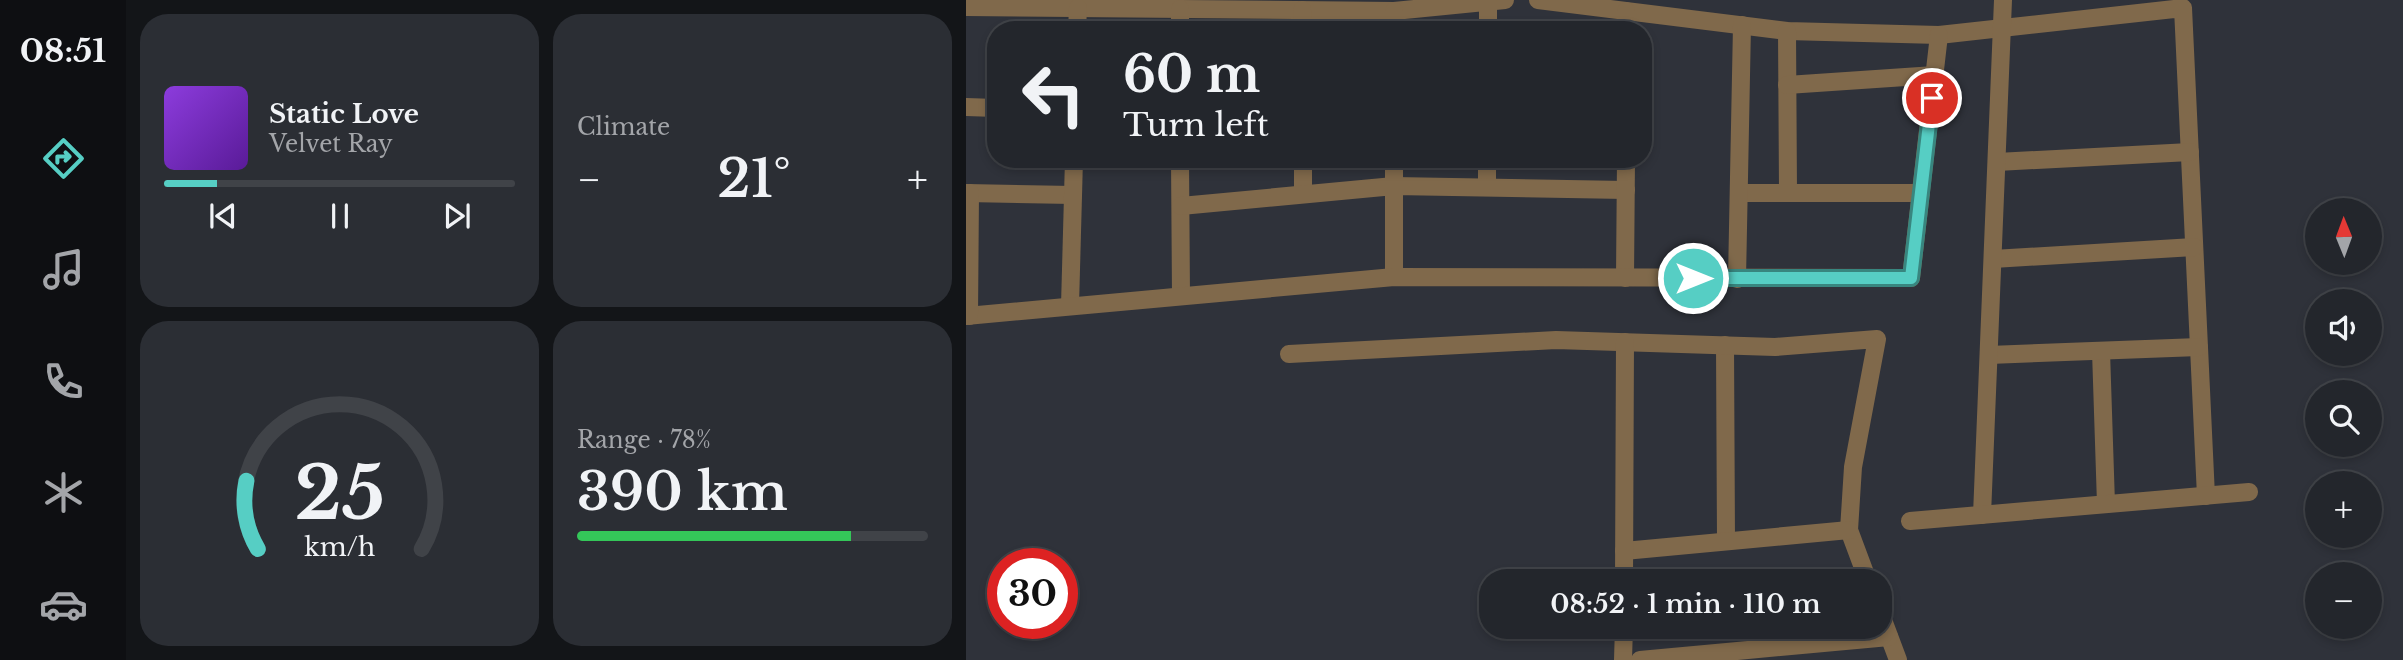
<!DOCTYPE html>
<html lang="en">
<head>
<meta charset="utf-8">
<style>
  body { margin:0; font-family:"Libre Baskerville",serif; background:#2b2e34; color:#f1f3f6; height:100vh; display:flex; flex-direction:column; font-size:26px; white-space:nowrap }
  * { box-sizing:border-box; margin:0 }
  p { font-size:23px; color:#a3a5a9 }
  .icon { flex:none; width:38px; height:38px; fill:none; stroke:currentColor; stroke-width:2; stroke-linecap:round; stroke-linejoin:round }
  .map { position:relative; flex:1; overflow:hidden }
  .drawer { display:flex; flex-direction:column; gap:14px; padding:14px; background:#131518; width:840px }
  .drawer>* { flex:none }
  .guide { position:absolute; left:21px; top:21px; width:665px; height:147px; border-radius:28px; box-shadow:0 4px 10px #0003,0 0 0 2px #404348; background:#23262c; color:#f1f3f6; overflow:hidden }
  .needle { width:46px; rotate:359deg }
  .buttons { position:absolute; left:1339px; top:198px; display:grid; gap:14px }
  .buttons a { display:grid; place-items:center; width:77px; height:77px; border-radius:50%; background:#23262c; box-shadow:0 4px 10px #0003,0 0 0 2px #404348; font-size:35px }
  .speed { position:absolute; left:21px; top:548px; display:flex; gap:14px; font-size:35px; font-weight:700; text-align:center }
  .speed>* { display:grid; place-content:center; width:91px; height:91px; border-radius:50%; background:#23262c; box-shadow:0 4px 10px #0003,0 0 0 2px #404348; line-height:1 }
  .speed .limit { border:10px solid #d22; background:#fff; color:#111 }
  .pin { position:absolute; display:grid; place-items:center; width:60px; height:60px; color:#fff; margin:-30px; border:4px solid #fff; border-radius:50%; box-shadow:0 2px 7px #0007 }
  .me { position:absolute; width:77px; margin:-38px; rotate:90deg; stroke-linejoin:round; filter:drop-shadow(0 0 5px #0008) }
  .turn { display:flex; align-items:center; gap:24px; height:147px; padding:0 21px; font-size:32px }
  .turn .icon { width:91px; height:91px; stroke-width:2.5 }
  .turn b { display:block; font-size:49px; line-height:60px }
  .big { font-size:52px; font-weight:600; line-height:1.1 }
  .drawer .widget { flex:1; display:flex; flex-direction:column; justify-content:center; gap:10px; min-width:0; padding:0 24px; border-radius:28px; background:#2b2e34 }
  .drawer .dial { align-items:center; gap:0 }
  .dial svg { height:182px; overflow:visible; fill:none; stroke:#404348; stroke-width:7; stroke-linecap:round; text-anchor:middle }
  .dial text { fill:#f1f3f6; stroke:none }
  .song { display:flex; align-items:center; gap:21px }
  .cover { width:84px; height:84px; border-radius:10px; background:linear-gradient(135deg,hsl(270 70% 55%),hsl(270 70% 35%)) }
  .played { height:7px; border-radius:4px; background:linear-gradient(90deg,#56cec4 15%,#404348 15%) }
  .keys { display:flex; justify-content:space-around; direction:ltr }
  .heat { display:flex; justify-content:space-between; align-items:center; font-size:38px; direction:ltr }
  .charge { height:10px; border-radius:5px; background:linear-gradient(90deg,#34c759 78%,#404348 0) }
  .drawer .tiles { flex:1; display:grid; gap:14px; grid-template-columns:repeat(2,1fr) }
  .trip { position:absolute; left:513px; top:569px; width:413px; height:70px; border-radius:28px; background:#23262c; box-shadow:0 4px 10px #0003,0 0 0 2px #404348; font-weight:600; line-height:70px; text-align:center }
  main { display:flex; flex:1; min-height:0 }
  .tabs { display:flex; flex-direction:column; width:126px; justify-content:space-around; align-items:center; background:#0e0f12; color:#a3a5a9 }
  .tabs .icon { width:49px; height:49px }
  .tabs .active { color:#56cec4 }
  .tabs b { font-size:32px; color:#f1f3f6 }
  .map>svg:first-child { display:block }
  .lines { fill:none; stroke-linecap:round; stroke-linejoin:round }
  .street { stroke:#80694b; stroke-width:18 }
  .route-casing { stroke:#38867f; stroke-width:18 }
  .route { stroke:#56cec4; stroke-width:12 }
</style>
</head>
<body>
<main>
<nav class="tabs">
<b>08:51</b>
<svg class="icon active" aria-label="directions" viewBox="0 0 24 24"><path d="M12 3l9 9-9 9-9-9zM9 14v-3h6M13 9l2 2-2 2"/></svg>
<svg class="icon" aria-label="music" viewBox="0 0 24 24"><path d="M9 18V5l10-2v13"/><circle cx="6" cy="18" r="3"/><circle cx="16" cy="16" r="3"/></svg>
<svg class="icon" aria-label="phone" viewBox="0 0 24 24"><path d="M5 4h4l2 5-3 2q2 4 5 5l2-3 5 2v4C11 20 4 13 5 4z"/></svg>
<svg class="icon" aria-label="climate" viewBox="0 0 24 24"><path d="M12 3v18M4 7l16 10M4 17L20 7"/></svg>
<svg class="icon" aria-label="car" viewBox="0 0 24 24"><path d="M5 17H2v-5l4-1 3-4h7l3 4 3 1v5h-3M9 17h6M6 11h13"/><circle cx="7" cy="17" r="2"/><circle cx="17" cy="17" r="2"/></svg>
</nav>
<section class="drawer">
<div class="tiles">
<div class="widget">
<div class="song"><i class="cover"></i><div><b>Static Love</b><p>Velvet Ray</p></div></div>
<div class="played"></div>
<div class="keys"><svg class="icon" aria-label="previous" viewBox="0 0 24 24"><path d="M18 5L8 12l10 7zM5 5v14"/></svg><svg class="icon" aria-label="pause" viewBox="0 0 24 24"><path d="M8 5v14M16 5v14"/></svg><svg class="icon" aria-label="next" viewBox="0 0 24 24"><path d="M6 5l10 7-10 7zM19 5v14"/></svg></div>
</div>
<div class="widget"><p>Climate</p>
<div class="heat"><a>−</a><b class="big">21°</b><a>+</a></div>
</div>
<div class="widget dial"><svg viewBox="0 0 100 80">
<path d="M14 69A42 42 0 1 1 86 69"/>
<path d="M14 69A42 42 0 0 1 9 39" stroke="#56cec4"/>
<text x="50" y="56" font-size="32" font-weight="700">25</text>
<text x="50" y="72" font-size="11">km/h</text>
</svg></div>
<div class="widget"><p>Range · 78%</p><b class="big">390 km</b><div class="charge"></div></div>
</div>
</section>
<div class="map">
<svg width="1437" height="660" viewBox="0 0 1437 660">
  <rect width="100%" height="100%" fill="#2f323a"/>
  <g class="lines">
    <g class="street">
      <path d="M572,0L821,31L973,35L1217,8L1240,496"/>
      <path d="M0,7L428,11L539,0"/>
      <path d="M214,9V30"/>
      <path d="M336,10L337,30"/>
      <path d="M428,11V30"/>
      <path d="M111,30L112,8"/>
      <path d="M522,30V2"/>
      <path d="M660,30V11"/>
      <path d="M821,31L822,192"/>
      <path d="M821,85L969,75"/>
      <path d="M0,107L30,108"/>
      <path d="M214,159L215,296"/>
      <path d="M337,159V194"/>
      <path d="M1031,162L1224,152"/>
      <path d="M521,187V159"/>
      <path d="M0,193L107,195"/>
      <path d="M773,193H955"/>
      <path d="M215,206L428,186L660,190"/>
      <path d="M1027,259L1228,247"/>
      <path d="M428,277V159"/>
      <path d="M659,278L660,159"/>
      <path d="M771,279L776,25"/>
      <path d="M104,306L108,159"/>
      <path d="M0,316L428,277L945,278L973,35"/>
      <path d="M3,316L4,193"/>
      <path d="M759,345L760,541"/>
      <path d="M1135,351L1140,504"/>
      <path d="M323,354L590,340L809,347L911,339L887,467L883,530L902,581"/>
      <path d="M1023,355L1233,347"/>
      <path d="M1016,515L1037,0"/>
      <path d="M944,521L1283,492"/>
      <path d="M658,551L883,530"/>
      <path d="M658,581L659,342"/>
      <path d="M914,612L932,660"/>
      <path d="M657,660L658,626"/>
      <path d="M674,660L923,637"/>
    </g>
  </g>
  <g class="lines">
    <defs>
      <path id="route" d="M727,278H945L966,98"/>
    </defs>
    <use href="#route" class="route-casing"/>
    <use href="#route" class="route"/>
  </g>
</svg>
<div class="buttons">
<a><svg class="needle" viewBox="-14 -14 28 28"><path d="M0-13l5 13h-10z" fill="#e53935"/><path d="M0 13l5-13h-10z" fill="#a3a5a9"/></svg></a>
<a><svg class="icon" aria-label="sound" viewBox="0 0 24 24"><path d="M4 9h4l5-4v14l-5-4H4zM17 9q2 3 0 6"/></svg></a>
<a><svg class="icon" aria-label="search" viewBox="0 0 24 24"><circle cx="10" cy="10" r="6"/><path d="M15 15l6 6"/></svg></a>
<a>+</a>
<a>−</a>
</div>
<div class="speed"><div class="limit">30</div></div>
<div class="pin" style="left:966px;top:98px;background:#d93025"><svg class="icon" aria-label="arrive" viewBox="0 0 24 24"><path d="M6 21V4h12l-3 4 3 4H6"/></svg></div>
<svg class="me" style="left:727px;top:278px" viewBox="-20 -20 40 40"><circle r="17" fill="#56cec4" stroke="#fff" stroke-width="3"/><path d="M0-11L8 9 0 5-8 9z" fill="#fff"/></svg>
<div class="trip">08:52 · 1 min · 110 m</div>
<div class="guide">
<div class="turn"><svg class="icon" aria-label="left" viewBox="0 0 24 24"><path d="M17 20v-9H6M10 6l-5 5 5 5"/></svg><div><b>60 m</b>Turn left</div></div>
</div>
</div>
</main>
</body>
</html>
